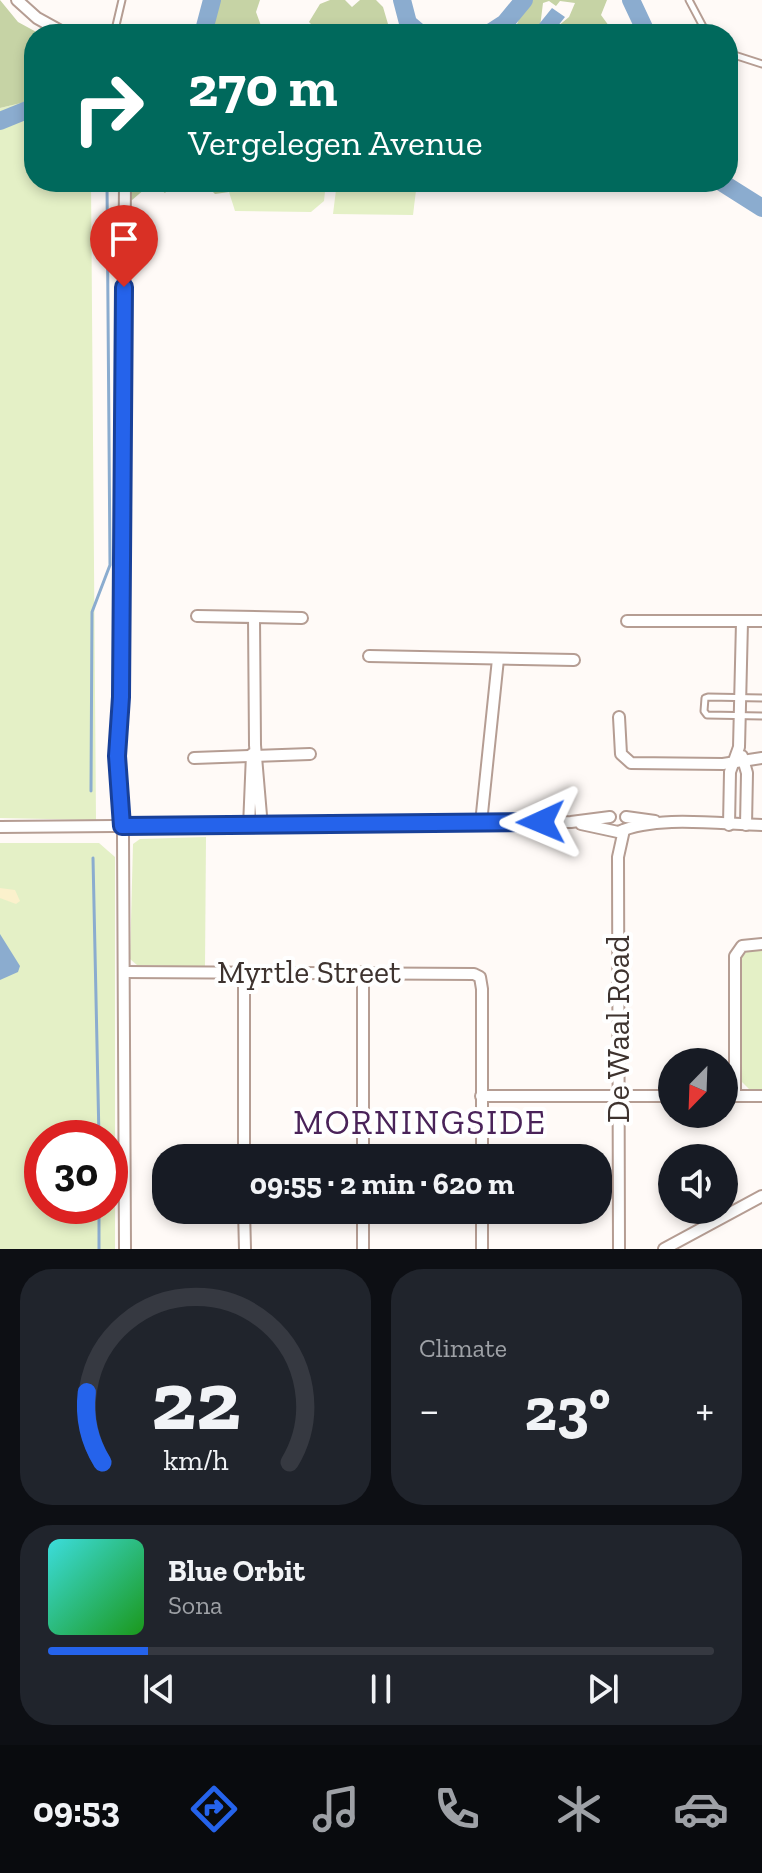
<!DOCTYPE html>
<html lang="en">
<head>
<meta charset="utf-8">
<style>
  body { margin:0; font-family:"Zilla Slab",serif; background:#20242c; color:#f1f3f6; height:100vh; display:flex; flex-direction:column; font-size:30px; white-space:nowrap }
  * { box-sizing:border-box; margin:0 }
  p { font-size:26px; color:#9ea1a6 }
  .icon { flex:none; width:44px; height:44px; fill:none; stroke:currentColor; stroke-width:2; stroke-linecap:round; stroke-linejoin:round }
  .map { position:relative; height:1249px; overflow:hidden }
  .side { display:flex; flex-direction:column; gap:20px; padding:20px; background:#0d0f14; flex:1 }
  .side>* { flex:none }
  .banner { position:absolute; left:24px; top:24px; width:714px; height:168px; border-radius:32px; box-shadow:0 4px 12px #0003; background:#00695c; color:#fff; overflow:hidden }
  .needle { width:52px; rotate:203deg }
  .buttons { position:absolute; left:658px; top:1048px; display:grid; gap:16px }
  .buttons a { display:grid; place-items:center; width:80px; height:80px; border-radius:50%; background:#171b24; box-shadow:0 4px 12px #0003; font-size:40px }
  .speed { position:absolute; left:24px; top:1120px; display:flex; gap:16px; font-size:40px; font-weight:700; text-align:center }
  .speed>* { display:grid; place-content:center; width:104px; height:104px; border-radius:50%; background:#171b24; box-shadow:0 4px 12px #0003; line-height:1 }
  .speed .limit { border:12px solid #d22; background:#fff; color:#111 }
  .pin { position:absolute; display:grid; place-items:center; width:68px; height:68px; color:#fff; margin:-82px -34px; border-radius:50% 50% 50% 0; rotate:-45deg; box-shadow:0 0 8px #0007 }
  .pin .icon { rotate:45deg }
  .me { position:absolute; width:88px; margin:-44px; rotate:269deg; stroke-linejoin:round; filter:drop-shadow(0 0 6px #0008) }
  .turn { display:flex; align-items:center; gap:28px; height:168px; padding:0 32px; font-size:36px }
  .turn .icon { width:104px; height:104px; stroke-width:2.5 }
  .turn b { display:block; font-size:56px; line-height:68px }
  .big { font-size:60px; font-weight:700; line-height:1.1 }
  .side .widget { flex:1; display:flex; flex-direction:column; justify-content:center; gap:12px; min-width:0; padding:0 28px; border-radius:32px; background:#20242c }
  .side .dial { align-items:center; gap:0 }
  .dial svg { height:208px; overflow:visible; fill:none; stroke:#363941; stroke-width:7; stroke-linecap:round; text-anchor:middle }
  .dial text { fill:#f1f3f6; stroke:none }
  .song { display:flex; align-items:center; gap:24px }
  .cover { width:96px; height:96px; border-radius:12px; background:linear-gradient(135deg,hsl(180 70% 55%),hsl(120 70% 35%)) }
  .played { height:8px; border-radius:4px; background:linear-gradient(90deg,#2563eb 15%,#363941 15%) }
  .keys { display:flex; justify-content:space-around; direction:ltr }
  .heat { display:flex; justify-content:space-between; align-items:center; font-size:44px; direction:ltr }
  .side .tiles { flex:1; display:grid; gap:20px; grid-template-columns:1fr 1fr }
  .widget:last-child { grid-column:span 2 }
  .trip { position:absolute; left:152px; top:1144px; width:460px; height:80px; border-radius:32px; background:#171b24; box-shadow:0 4px 12px #0003; font-weight:700; line-height:80px; text-align:center }
  .tab-bar { display:flex; height:128px; justify-content:space-around; align-items:center; background:#090b0e; color:#9ea1a6 }
  .tab-bar .icon { width:56px; height:56px }
  .tab-bar .current { color:#2563eb }
  .tab-bar b { font-size:36px; color:#f1f3f6 }
  .map>svg:first-child { display:block }
  .green { fill:#e4f0c6; fill-rule:evenodd }
  .forest { fill:#c6d3a5 }
  .sand { fill:#fbf1cc }
  .water { fill:#8baccf }
  .lines { fill:none; stroke-linecap:round; stroke-linejoin:round }
  .stream { stroke:#8baccf; stroke-width:3 }
  .river { stroke:#8baccf; stroke-width:18 }
  .lane-casing { stroke:#b59d93; stroke-width:9 }
  .street-casing { stroke:#b59d93; stroke-width:14 }
  .lane { stroke:#fff; stroke-width:5 }
  .street { stroke:#fff; stroke-width:10 }
  .route-casing { stroke:#184099; stroke-width:20 }
  .route { stroke:#2563eb; stroke-width:14 }
  .labels { text-anchor:middle; dominant-baseline:central; stroke-width:8; stroke-linejoin:round; paint-order:stroke }
  .street-label { font-size:32px; fill:#3e332f; stroke:#fff }
  .neighbourhood-label { font-size:34px; letter-spacing:2px; fill:#4a2359; stroke:#fff }
</style>
</head>
<body>
<div class="map">
<svg width="762" height="1249" viewBox="0 0 762 1249">
  <rect width="100%" height="100%" fill="#fffaf7"/>
  <g class="green">
    <path d="M34,100V182H91L96,820L0,818V108Z"/>
    <path d="M240,182H326L324,201L311,212L235,211L229,192Z"/>
    <path d="M337,182H417L413,215L333,214Z"/>
    <path d="M206,837L205,967L137,965L130,959L133,844L140,839Z"/>
    <path d="M0,843H99L115,857V1249H0ZM42,1138H110V1206H42Z"/>
    <path d="M748,950H762V1090L749,1089L741,1081L740,960Z"/>
  </g>
  <g class="forest">
    <path d="M0,0L18,22L40,34H34V100L0,108Z"/>
    <path d="M219,0H260L256,12L264,34H210Z"/>
    <path d="M330,0H345L352,7L360,0H376L383,7L388,24L413,34H374L370,29L366,33L319,32L309,22L320,4Z"/>
    <path d="M527,0H607L601,15L609,26L608,34H558L557,27L569,17L575,3L560,1L556,6L549,1L543,3L540,27L531,34H512C520,22 519,12 527,0Z"/>
    <path d="M129,182H185L172,185L165,193L152,183L132,200L128,198Z"/>
    <path d="M203,182H240L229,192L215,194Z"/>
  </g>
  <path class="sand" d="M0,888L15,890L20,901L16,904L0,898Z"/>
  <g class="water">
    <path d="M552,8L565,17L557,27L558,34H531Z"/>
    <path d="M0,934L20,966L18,972L0,980Z"/>
  </g>
  <g class="lines">
    <g class="stream">
      <path d="M91,791L92,612L110,565L107,182"/>
      <path d="M93,858L99,1138"/>
      <path d="M99,1206V1249"/>
    </g>
    <g class="river">
      <path d="M402,0L408,23L421,34"/>
      <path d="M631,0L647,34"/>
      <path d="M203,34L212,0"/>
      <path d="M488,34L505,23L524,0"/>
      <path d="M0,121L27,110L34,112"/>
      <path d="M721,182L762,208"/>
    </g>
    <defs>
      <g id="lane">
        <path d="M689,0L707,34"/>
        <path d="M114,34L122,0"/>
        <path d="M728,53L762,64"/>
        <path d="M762,698L708,697L705,698L704,711L707,715L762,716"/>
      </g>
      <g id="street">
        <path d="M17,0L37,18L66,34"/>
        <path d="M125,182L121,697L117,756L123,835L125,1249"/>
        <path d="M197,616L302,618"/>
        <path d="M254,618L255,745L262,827"/>
        <path d="M627,621H762"/>
        <path d="M369,656L574,660"/>
        <path d="M619,717L621,754L631,763L723,764L762,758"/>
        <path d="M742,756L747,773L746,825"/>
        <path d="M194,758L310,754"/>
        <path d="M626,817L655,821"/>
        <path d="M481,823L498,659"/>
        <path d="M581,824L618,832C658,815 718,824 762,825"/>
        <path d="M729,825L730,772L739,747L742,622"/>
        <path d="M0,827L571,822L610,817"/>
        <path d="M249,827L252,754"/>
        <path d="M125,972L474,974L480,977L482,989V1158"/>
        <path d="M244,972V1158"/>
        <path d="M363,972V1158"/>
        <path d="M481,1096H672"/>
        <path d="M724,1096H762"/>
        <path d="M735,1096V956L742,946L762,944"/>
        <path d="M244,1210L245,1249"/>
        <path d="M363,1210V1249"/>
        <path d="M482,1210V1249"/>
        <path d="M619,1249L618,857L624,830"/>
        <path d="M664,1249L762,1196"/>
      </g>
    </defs>
    <use href="#lane" class="lane-casing"/>
    <use href="#street" class="street-casing"/>
    <use href="#lane" class="lane"/>
    <use href="#street" class="street"/>
  </g>
  <g class="lines">
    <defs>
      <path id="route" d="M124,287L121,697L117,756L122,826L541,822"/>
    </defs>
    <use href="#route" class="route-casing"/>
    <use href="#route" class="route"/>
  </g>
  <g class="labels">
    <g class="street-label">
      <text x="309" y="972">Myrtle Street</text>
      <text transform="translate(618 1029) rotate(-90)">De Waal Road</text>
    </g>
    <g class="neighbourhood-label">
      <text x="420" y="1122">MORNINGSIDE</text>
    </g>
  </g>
</svg>
<div class="buttons">
<a><svg class="needle" viewBox="-14 -14 28 28"><path d="M0-13l5 13h-10z" fill="#e53935"/><path d="M0 13l5-13h-10z" fill="#9ea1a6"/></svg></a>
<a><svg class="icon" aria-label="sound" viewBox="0 0 24 24"><path d="M4 9h4l5-4v14l-5-4H4zM17 9q2 3 0 6"/></svg></a>
</div>
<div class="speed"><div class="limit">30</div></div>
<div class="pin" style="left:124px;top:287px;background:#d93025"><svg class="icon" aria-label="arrive" viewBox="0 0 24 24"><path d="M6 21V4h12l-3 4 3 4H6"/></svg></div>
<svg class="me" style="left:541px;top:822px" viewBox="-20 -20 40 40"><path d="M0-17L14 15 0 8-14 15z" fill="#2563eb" stroke="#fff" stroke-width="4"/></svg>
<div class="trip">09:55 · 2 min · 620 m</div>
<div class="banner">
<div class="turn"><svg class="icon" aria-label="right" viewBox="0 0 24 24"><path d="M7 20v-9h11M14 6l5 5-5 5"/></svg><div><b>270 m</b>Vergelegen Avenue</div></div>
</div>
</div>
<section class="side">
<div class="tiles">
<div class="widget dial"><svg viewBox="0 0 100 80">
<path d="M14 69A42 42 0 1 1 86 69"/>
<path d="M14 69A42 42 0 0 1 8 42" stroke="#2563eb"/>
<text x="50" y="56" font-size="32" font-weight="700">22</text>
<text x="50" y="72" font-size="11">km/h</text>
</svg></div>
<div class="widget"><p>Climate</p>
<div class="heat"><a>−</a><b class="big">23°</b><a>+</a></div>
</div>
<div class="widget">
<div class="song"><i class="cover"></i><div><b>Blue Orbit</b><p>Sona</p></div></div>
<div class="played"></div>
<div class="keys"><svg class="icon" aria-label="previous" viewBox="0 0 24 24"><path d="M18 5L8 12l10 7zM5 5v14"/></svg><svg class="icon" aria-label="pause" viewBox="0 0 24 24"><path d="M8 5v14M16 5v14"/></svg><svg class="icon" aria-label="next" viewBox="0 0 24 24"><path d="M6 5l10 7-10 7zM19 5v14"/></svg></div>
</div>
</div>
</section>
<nav class="tab-bar">
<b>09:53</b>
<svg class="icon current" aria-label="directions" viewBox="0 0 24 24"><path d="M12 3l9 9-9 9-9-9zM9 14v-3h6M13 9l2 2-2 2"/></svg>
<svg class="icon" aria-label="music" viewBox="0 0 24 24"><path d="M9 18V5l10-2v13"/><circle cx="6" cy="18" r="3"/><circle cx="16" cy="16" r="3"/></svg>
<svg class="icon" aria-label="phone" viewBox="0 0 24 24"><path d="M5 4h4l2 5-3 2q2 4 5 5l2-3 5 2v4C11 20 4 13 5 4z"/></svg>
<svg class="icon" aria-label="climate" viewBox="0 0 24 24"><path d="M12 3v18M4 7l16 10M4 17L20 7"/></svg>
<svg class="icon" aria-label="car" viewBox="0 0 24 24"><path d="M5 17H2v-5l4-1 3-4h7l3 4 3 1v5h-3M9 17h6M6 11h13"/><circle cx="7" cy="17" r="2"/><circle cx="17" cy="17" r="2"/></svg>
</nav>
</body>
</html>
